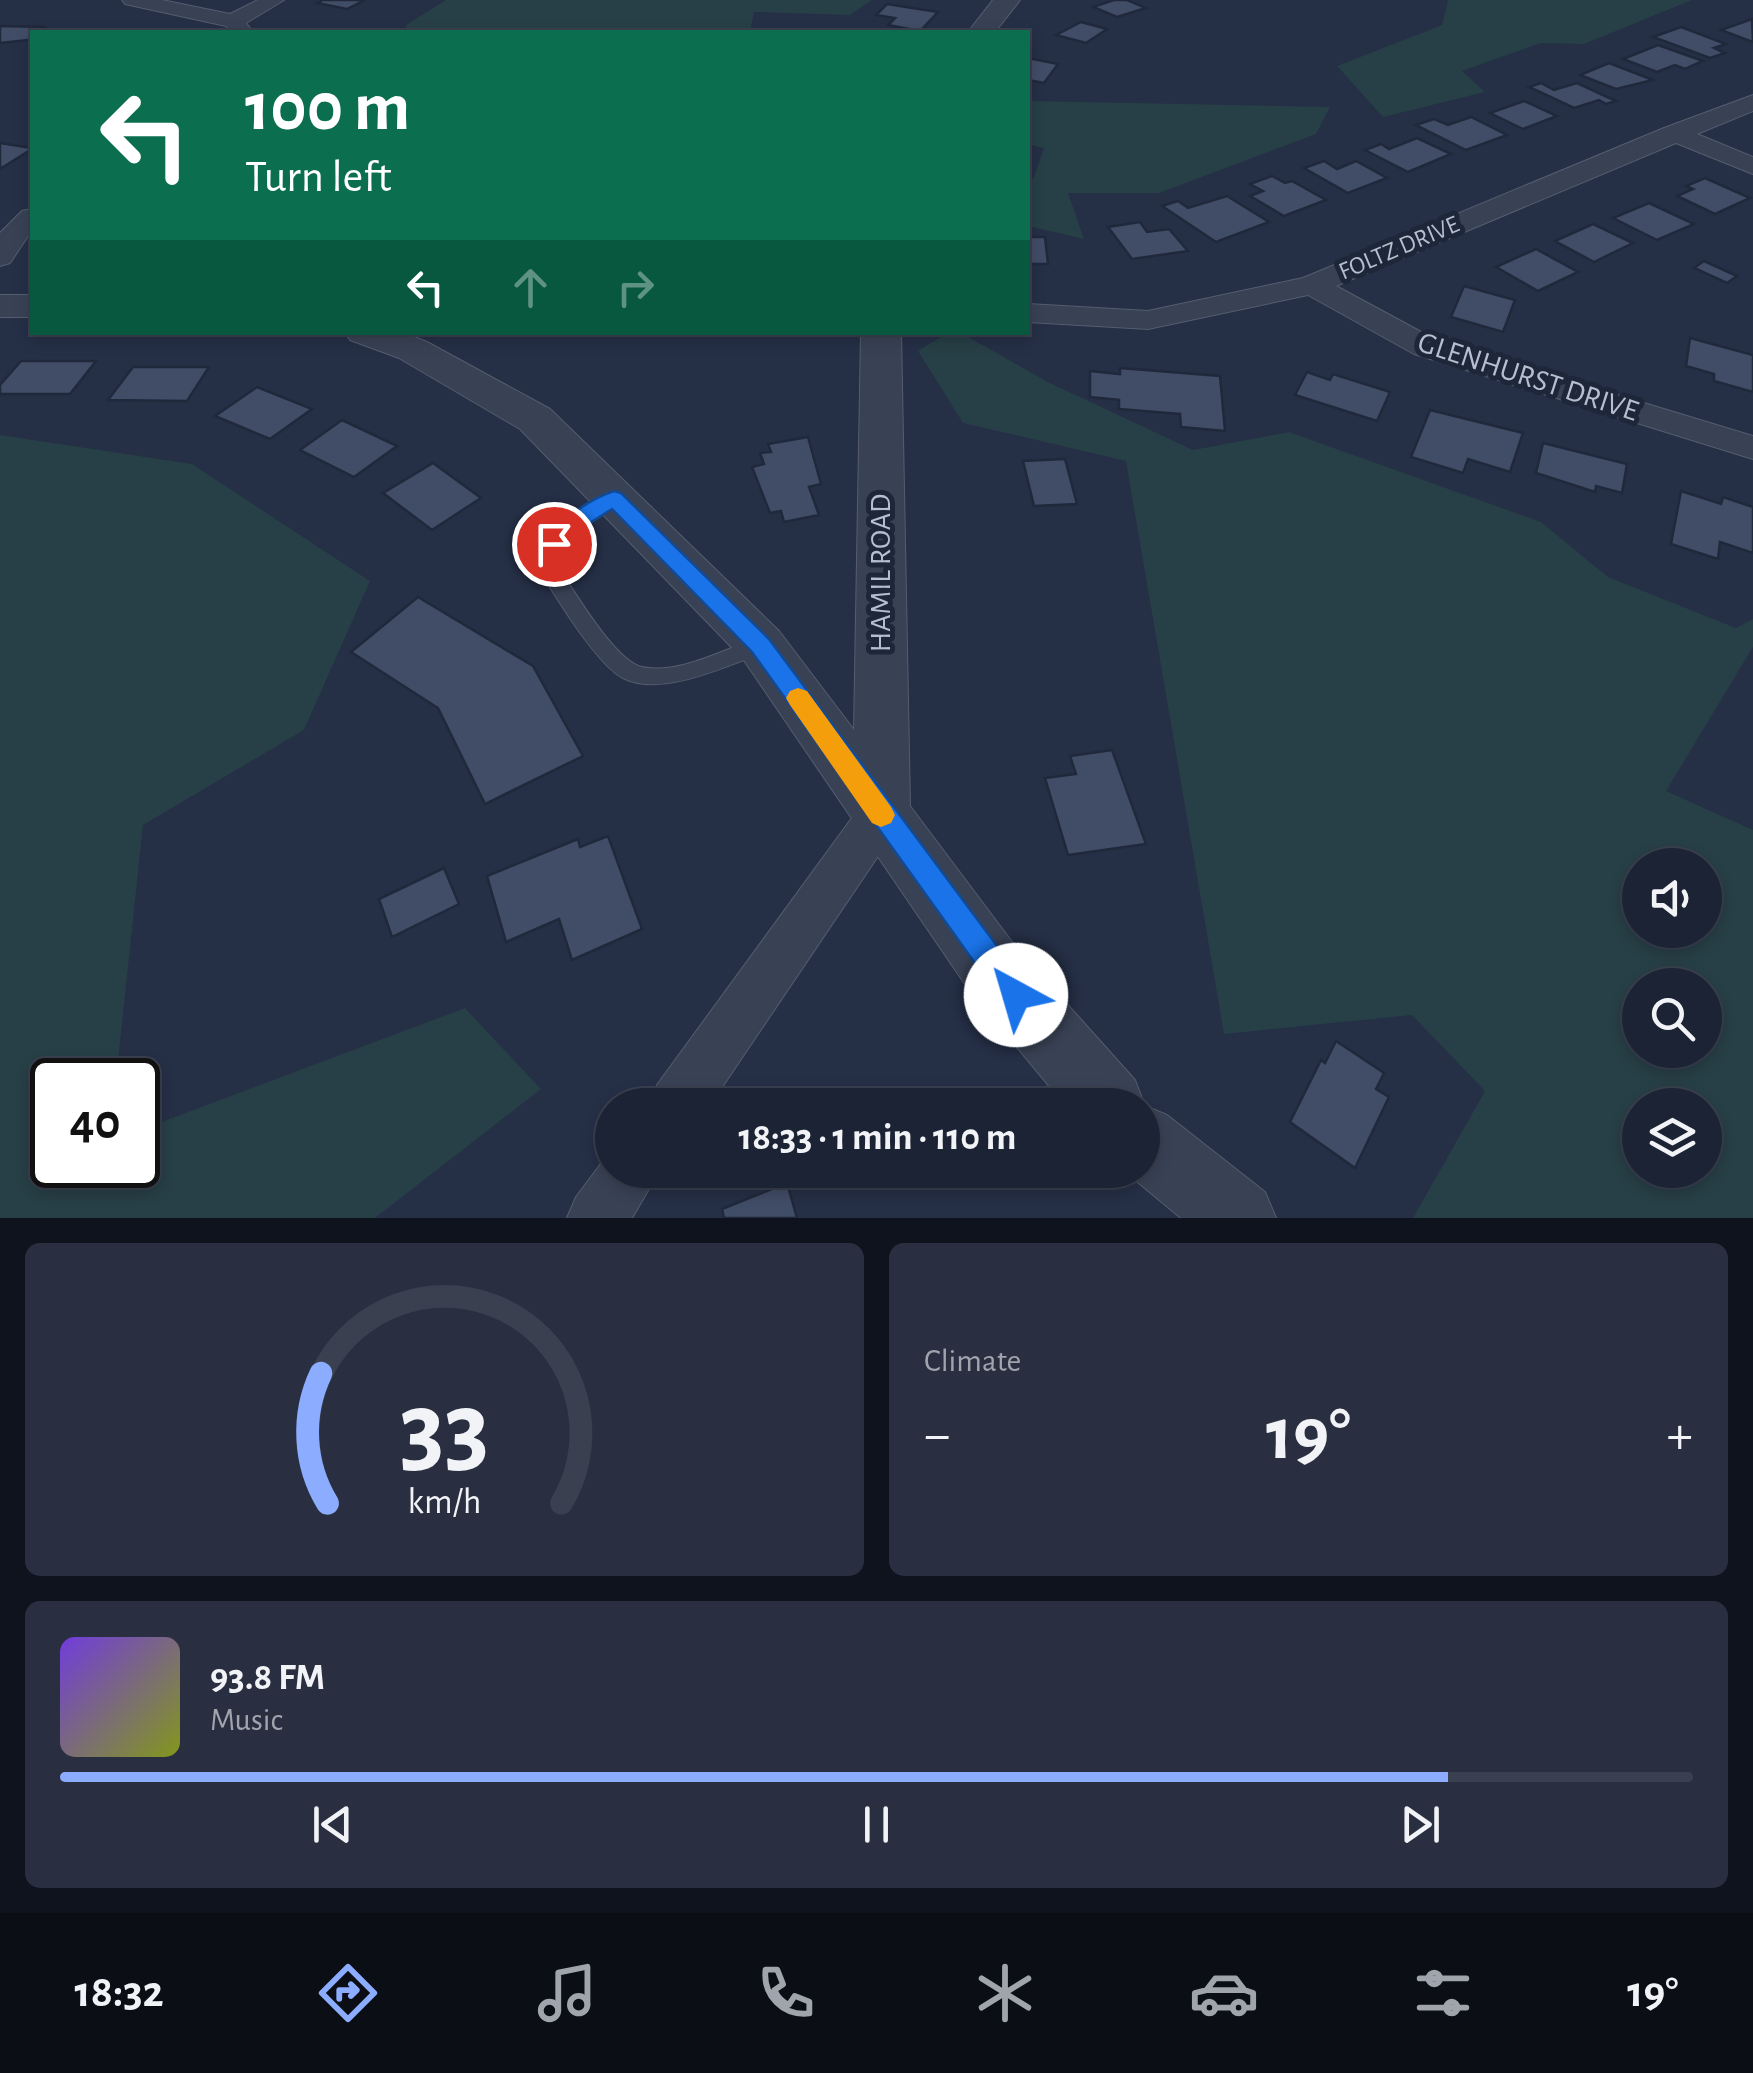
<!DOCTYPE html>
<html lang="en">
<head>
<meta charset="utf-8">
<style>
  body { margin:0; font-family:"Alegreya Sans",sans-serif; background:#292f40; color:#f1f3f6; height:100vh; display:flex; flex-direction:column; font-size:38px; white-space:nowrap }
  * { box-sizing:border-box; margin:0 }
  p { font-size:32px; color:#a0a4ac }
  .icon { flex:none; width:55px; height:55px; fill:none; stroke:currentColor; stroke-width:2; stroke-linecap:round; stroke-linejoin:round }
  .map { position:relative; height:1218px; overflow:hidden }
  .drawer { display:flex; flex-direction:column; gap:25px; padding:25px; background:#0f131d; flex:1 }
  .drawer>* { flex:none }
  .hud { position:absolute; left:30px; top:30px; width:1000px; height:305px; border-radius:0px; box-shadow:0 5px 15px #0003,0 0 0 2px #3a404f; background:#0b6e4f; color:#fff; overflow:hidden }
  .controls { position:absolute; left:1622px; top:848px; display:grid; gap:20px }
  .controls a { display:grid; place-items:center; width:100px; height:100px; border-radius:50%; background:#1c2334; box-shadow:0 5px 15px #0003,0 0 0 2px #3a404f; font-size:50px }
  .speed { position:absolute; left:30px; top:1058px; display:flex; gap:20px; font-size:50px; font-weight:700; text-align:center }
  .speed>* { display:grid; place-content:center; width:130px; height:130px; border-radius:50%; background:#1c2334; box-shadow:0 5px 15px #0003,0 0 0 2px #3a404f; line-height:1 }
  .speed .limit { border:5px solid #111; border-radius:15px; background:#fff; color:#111 }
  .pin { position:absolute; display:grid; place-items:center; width:85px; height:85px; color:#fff; margin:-42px; border:5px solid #fff; border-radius:50%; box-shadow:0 2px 10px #0007 }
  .me { position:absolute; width:110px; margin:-55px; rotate:321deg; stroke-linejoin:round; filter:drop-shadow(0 0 8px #0008) }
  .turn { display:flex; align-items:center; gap:35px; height:210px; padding:0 50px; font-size:45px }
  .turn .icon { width:130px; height:130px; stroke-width:2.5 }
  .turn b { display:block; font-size:70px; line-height:85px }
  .lanes { display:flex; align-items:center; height:95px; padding:0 50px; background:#0003; justify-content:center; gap:50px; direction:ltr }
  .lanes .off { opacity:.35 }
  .big { font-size:75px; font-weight:700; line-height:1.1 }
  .drawer .tile { flex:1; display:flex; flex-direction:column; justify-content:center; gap:15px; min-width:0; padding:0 35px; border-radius:15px; background:#292f40 }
  .drawer .dial { align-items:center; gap:0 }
  .dial svg { height:260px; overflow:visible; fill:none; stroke:#3a404f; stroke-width:7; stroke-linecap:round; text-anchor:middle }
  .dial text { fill:#f1f3f6; stroke:none }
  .song { display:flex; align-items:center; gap:30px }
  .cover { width:120px; height:120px; border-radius:15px; background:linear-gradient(135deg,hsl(260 70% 55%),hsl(70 70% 35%)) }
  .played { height:10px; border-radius:5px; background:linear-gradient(90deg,#8bacff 85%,#3a404f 85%) }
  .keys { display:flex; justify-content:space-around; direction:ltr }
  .heat { display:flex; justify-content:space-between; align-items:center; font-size:55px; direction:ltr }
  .drawer .tiles { flex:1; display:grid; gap:25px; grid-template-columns:1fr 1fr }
  .tile:last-child { grid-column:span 2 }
  .trip { position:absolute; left:595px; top:1088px; width:565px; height:100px; border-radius:50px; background:#1c2334; box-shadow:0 5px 15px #0003,0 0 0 2px #3a404f; font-weight:700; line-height:100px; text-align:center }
  .tab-bar { display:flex; height:160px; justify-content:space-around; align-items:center; background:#0b0e15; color:#a0a4ac }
  .tab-bar .icon { width:70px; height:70px }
  .tab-bar .on { color:#8bacff }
  .tab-bar b { font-size:45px; color:#f1f3f6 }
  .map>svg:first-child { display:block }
  .green { fill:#273f46; fill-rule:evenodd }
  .building { fill:#414c66; stroke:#20293c; stroke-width:2.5 }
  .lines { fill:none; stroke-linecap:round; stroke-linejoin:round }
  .service-casing { stroke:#555d6f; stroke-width:2 }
  .minor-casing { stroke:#555d6f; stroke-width:2 }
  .tertiary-casing { stroke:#555d6f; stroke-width:2 }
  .service { fill:#394255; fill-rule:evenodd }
  .minor { fill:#394255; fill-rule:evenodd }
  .tertiary { fill:#394255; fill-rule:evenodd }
  .route { fill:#1a73e8; stroke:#114b97; stroke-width:2.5 }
  .slow { fill:#f59e0b }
  .labels { text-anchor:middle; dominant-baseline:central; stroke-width:10; stroke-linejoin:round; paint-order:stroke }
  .far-street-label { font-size:25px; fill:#b7bece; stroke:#1e273a }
  .street-label { font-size:30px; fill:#b7bece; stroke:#1e273a }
</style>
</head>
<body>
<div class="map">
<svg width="1753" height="1218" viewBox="0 0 1753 1218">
  <rect width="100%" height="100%" fill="#252f46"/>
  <g class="green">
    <path d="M446,0H872L850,15L754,12L750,32H405L406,25Z"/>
    <path d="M1448,0H1692L1584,44L1541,43L1462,71L1485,92L1383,117L1337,66L1442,25Z"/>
    <path d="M1028,101L1330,107L1316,134L1159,193H1068L1084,239L1028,226V180L1033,179L1044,148L1028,144Z"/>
    <path d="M947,333H961L1050,383L1193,450L1289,432L1541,522L1608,577L1736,628L1753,619V647L1666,791L1753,830V1218H1413L1485,1091L1412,1015L1224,1034L1126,461L963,423L918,351ZM1705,865V930H1640V865ZM1705,985V1050H1640V985ZM1705,1105V1170H1640V1105Z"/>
    <path d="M0,435L192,464L370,581L304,730L143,825L116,1080H52V1165H138V1131L465,1008L541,1089L375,1218H0Z"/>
  </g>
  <g class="building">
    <path d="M323,0H365L347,9L317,3Z"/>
    <path d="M1114,0H1127L1146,8L1117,17L1093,7Z"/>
    <path d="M887,4L906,7L938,12L920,31L888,25L895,18L876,15Z"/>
    <path d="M1752,19L1753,42L1721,30Z"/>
    <path d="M1081,22L1107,29L1086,43L1056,35Z"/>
    <path d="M0,26L46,27L32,32L28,40L0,43Z"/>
    <path d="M1681,27L1726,44L1714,48L1725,53L1710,58L1653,37Z"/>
    <path d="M1658,45L1703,61L1685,69L1675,65L1657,72L1623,59Z"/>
    <path d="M1028,58L1058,64L1044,83L1028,80Z"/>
    <path d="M1609,63L1653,80L1616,89L1580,75Z"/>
    <path d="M1541,83L1554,90L1577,83L1616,101L1606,104L1599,100L1574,108L1529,87Z"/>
    <path d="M1524,101L1557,116L1523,129L1490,113Z"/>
    <path d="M1471,117L1507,135L1466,150L1416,125L1434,119L1448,125Z"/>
    <path d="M1417,138L1451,154L1408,172L1365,150L1381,144L1389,149Z"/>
    <path d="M0,143L32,148V149L0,169Z"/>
    <path d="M1324,161L1337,169L1356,161L1387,178L1348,193L1304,168Z"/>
    <path d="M1272,176L1285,183L1292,181L1326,200L1284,216L1250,196L1263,191L1250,184Z"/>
    <path d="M1705,178L1750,198L1715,214L1677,196L1693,189L1686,186Z"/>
    <path d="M1227,196L1269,222L1216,242L1162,206L1178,201L1188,208Z"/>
    <path d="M1649,203L1694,224L1657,240L1613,218Z"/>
    <path d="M1140,222L1147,232L1169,229L1188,251L1132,259L1108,227Z"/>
    <path d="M1593,224L1633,243L1594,262L1555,241Z"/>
    <path d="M1028,237H1045L1048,264H1028Z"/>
    <path d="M1536,249L1578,272L1538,291L1496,267Z"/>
    <path d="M1704,261L1737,276L1727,283L1694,268Z"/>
    <path d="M1464,286L1515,300L1503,332L1451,317Z"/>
    <path d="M1690,338L1753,355V392L1714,381V374L1686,366Z"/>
    <path d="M21,361H96L70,394H0V385Z"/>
    <path d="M133,367H209L187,401L108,400Z"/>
    <path d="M1120,368L1220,376L1225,431L1181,427L1180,414L1119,409V400L1090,397V371L1120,374Z"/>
    <path d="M1307,372L1330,380L1333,374L1390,392L1377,421L1295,395Z"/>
    <path d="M257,387L312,409L270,439L215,416Z"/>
    <path d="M1430,410L1523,433L1510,472L1468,459L1463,473L1411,457Z"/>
    <path d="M342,420L397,446L354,477L300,450Z"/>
    <path d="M808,437L821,484L809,487L819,515L784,522L781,511L770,513L752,467L764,464L760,453L771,452L768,444Z"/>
    <path d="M1543,443L1627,464L1622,493L1596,486L1595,492L1536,473Z"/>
    <path d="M1065,459L1077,504L1034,506L1023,461Z"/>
    <path d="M433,463L481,498L432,530L383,493Z"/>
    <path d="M1681,491L1721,504L1723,497L1753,507V553L1720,542L1718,559L1671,544Z"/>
    <path d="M418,597L533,666L583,756L485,804L438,708L351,652Z"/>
    <path d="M1112,750L1146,844L1068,855L1045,778L1076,774L1070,756Z"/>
    <path d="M608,836L642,929L572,960L559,919L506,942L487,876L578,839L580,847Z"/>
    <path d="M444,868L459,904L392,937L379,899Z"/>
    <path d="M1336,1041L1384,1073L1376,1089L1389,1097L1355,1168L1290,1122L1321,1060L1325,1063Z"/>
    <path d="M787,1183L797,1218H724L722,1209Z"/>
  </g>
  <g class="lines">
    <defs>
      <path id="service" d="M613,492L622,498L619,502L581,530L554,561C571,585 614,661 642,667C680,675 726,648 761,637L768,639L771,645L768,651C730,664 664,697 625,679C597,667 551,589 534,561C552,532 580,503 613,492Z"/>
      <g id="minor">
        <path d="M122,0H162L230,14L258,0H284L246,23L253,32H231L226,26L125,4Z"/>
        <path d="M1753,95V111L1697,134L1753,157V174L1676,143L1336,286L1436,340L1753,436V459L1414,354L1308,295L1148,329L1028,322V304L1148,311L1303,278L1664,128Z"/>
        <path d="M32,209V230L10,263L0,266V233L22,211Z"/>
        <path d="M881,794L897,800L904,814L897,828L710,1105H649L657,1085L865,800Z"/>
        <path d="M612,1149V1170H660L632,1218H567L576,1197Z"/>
      </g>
      <g id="tertiary">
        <path d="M993,0H1020L995,32H968Z"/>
        <rect x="0" y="295" width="32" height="22"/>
        <path d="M345,332H402L427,342L550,409L779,631L854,730L861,332H901L910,806L1015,946L1135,1080L1145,1106L1167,1115L1265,1192L1276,1218H1181L1123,1170H1142V1105H1065L969,990L743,659L520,429L399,358L350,340Z"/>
      </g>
    </defs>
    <use href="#service" class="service-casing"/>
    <use href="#minor" class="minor-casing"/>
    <use href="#tertiary" class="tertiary-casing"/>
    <use href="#service" class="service"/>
    <use href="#minor" class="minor"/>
    <use href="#tertiary" class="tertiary"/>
  </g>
  <path class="route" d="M614,491L621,493L769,639L1026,985L1031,995L1026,1005L1016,1010L1005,1005L752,652L612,509L582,528L561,549H546L543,544C559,521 587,500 614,491Z"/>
  <path class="slow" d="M798,688L807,691L891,807L895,815L891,823L881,827L872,823L790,705L786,698L790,691Z"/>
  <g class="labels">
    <g class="far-street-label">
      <text transform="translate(1399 248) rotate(-23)">FOLTZ DRIVE</text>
    </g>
    <g class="street-label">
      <text transform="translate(1528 377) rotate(18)">GLENHURST DRIVE</text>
      <text transform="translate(881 573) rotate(-90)">HAMIL ROAD</text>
    </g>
  </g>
</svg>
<div class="controls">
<a><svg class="icon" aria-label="sound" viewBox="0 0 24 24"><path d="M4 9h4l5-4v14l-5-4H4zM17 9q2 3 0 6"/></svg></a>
<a><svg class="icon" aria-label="search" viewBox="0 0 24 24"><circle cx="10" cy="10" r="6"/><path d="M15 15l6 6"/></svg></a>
<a><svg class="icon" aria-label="layers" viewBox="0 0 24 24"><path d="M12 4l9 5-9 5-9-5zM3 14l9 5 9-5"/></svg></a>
</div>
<div class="speed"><div class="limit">40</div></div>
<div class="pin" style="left:554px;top:544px;background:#d93025"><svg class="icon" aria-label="arrive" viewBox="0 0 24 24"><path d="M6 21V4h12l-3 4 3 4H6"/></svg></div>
<svg class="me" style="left:1016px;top:995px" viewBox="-20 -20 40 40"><circle r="19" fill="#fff"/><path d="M0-13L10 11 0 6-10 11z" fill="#1a73e8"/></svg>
<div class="trip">18:33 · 1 min · 110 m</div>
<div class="hud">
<div class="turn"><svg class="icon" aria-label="left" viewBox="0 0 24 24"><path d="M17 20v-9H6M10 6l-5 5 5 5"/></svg><div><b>100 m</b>Turn left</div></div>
<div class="lanes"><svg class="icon" aria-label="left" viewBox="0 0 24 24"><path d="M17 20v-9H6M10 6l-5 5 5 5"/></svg><svg class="icon off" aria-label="ahead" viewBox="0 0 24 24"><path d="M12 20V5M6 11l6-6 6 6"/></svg><svg class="icon off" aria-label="right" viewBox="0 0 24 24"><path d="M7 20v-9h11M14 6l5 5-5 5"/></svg></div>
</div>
</div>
<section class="drawer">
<div class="tiles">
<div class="tile dial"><svg viewBox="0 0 100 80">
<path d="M14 69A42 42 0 1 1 86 69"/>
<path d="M14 69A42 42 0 0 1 12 29" stroke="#8bacff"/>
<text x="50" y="56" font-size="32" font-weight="700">33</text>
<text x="50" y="72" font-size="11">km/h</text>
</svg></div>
<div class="tile"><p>Climate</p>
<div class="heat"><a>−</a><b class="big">19°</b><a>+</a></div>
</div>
<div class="tile">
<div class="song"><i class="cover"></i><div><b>93.8 FM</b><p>Music</p></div></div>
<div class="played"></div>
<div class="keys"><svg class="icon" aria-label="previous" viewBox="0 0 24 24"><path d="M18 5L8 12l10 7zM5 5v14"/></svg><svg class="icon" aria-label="pause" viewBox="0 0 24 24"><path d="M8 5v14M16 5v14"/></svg><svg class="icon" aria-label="next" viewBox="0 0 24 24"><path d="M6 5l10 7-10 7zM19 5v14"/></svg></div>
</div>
</div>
</section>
<nav class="tab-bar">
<b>18:32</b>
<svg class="icon on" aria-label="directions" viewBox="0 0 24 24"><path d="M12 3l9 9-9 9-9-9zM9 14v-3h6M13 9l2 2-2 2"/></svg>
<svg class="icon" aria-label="music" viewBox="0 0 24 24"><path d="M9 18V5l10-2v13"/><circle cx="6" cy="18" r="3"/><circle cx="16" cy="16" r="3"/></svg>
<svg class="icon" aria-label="phone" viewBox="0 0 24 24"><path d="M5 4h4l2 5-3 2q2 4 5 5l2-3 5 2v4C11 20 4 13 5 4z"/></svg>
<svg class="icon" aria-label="climate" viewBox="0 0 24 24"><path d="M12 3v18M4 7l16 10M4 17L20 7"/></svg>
<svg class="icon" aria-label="car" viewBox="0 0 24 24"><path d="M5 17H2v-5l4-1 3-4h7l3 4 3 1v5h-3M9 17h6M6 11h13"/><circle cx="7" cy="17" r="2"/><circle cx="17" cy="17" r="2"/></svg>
<svg class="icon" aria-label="filters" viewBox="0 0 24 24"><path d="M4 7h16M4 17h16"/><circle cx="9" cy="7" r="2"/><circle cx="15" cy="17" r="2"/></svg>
<b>19°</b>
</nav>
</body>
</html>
